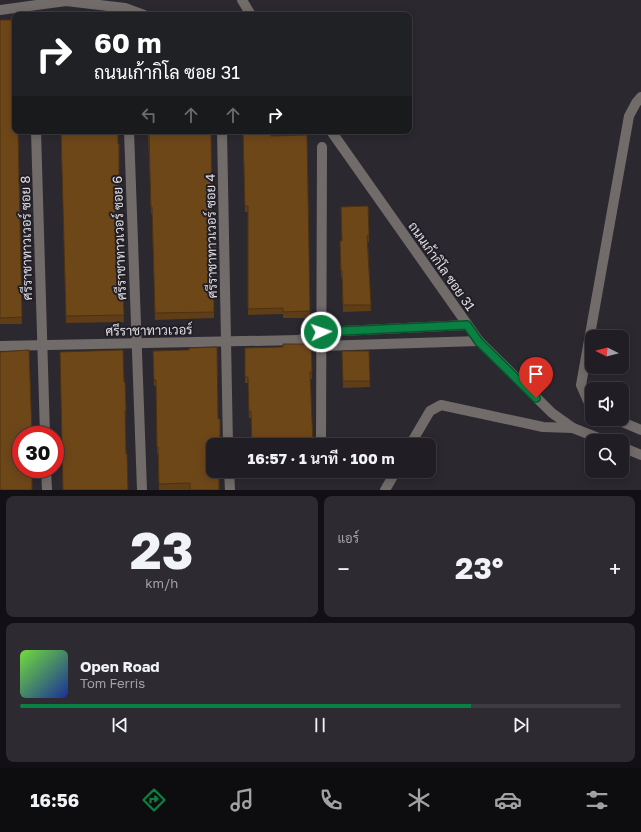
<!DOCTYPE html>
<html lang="th">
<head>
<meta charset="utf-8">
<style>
  body { margin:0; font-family:"Golos Text",Sarabun,sans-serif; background:#2d2b31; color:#f1f3f6; height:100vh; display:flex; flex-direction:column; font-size:15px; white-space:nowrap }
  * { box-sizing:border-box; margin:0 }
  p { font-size:13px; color:#a2a2a6 }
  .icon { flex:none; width:22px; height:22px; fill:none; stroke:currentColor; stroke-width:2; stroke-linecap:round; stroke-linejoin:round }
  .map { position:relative; height:490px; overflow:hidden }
  .drawer { display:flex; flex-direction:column; gap:6px; padding:6px; background:#121014; flex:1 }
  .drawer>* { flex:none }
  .top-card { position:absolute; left:12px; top:12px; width:400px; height:122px; border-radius:8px; box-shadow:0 2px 10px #0003,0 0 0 1px #3d3c41; background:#202124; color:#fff; overflow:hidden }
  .needle { width:26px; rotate:276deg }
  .tools { position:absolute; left:585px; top:330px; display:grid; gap:8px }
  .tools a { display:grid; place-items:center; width:44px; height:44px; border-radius:8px; background:#201e24; box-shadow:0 2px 10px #0003,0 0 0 1px #3d3c41; font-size:20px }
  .speed { position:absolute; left:12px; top:426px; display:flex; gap:8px; font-size:20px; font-weight:700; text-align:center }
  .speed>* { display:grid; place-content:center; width:52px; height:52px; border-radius:50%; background:#201e24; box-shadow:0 2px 10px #0003,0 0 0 1px #3d3c41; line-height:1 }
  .speed .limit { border:6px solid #d22; background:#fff; color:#111 }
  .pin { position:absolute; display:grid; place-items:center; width:34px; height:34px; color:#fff; margin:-41px -17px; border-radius:50% 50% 50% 0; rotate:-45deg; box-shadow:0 0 4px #0007 }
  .pin .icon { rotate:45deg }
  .me { position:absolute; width:44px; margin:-22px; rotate:87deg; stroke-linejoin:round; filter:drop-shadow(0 0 3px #0008) }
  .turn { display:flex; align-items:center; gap:14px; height:84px; padding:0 16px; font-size:18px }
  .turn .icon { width:52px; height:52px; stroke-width:2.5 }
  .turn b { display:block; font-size:28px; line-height:34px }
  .lanes { display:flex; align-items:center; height:38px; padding:0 16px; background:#0003; justify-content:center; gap:20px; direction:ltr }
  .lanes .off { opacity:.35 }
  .big { font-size:30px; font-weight:700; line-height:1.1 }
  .drawer .tile { flex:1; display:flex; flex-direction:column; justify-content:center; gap:6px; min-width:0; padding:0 14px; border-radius:8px; background:#2d2b31 }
  .drawer .dial { align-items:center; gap:0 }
  .dial b { font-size:52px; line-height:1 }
  .song { display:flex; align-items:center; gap:12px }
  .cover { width:48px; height:48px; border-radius:6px; background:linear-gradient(135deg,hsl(100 70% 55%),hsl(230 70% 35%)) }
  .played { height:4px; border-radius:2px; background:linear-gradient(90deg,#0b8043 75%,#3d3c41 75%) }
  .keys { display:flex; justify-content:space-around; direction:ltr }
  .heat { display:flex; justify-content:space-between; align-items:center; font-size:22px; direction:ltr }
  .drawer .tiles { flex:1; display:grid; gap:6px; grid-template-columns:1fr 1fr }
  .tile:last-child { grid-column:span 2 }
  .trip { position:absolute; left:206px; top:438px; width:230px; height:40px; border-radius:8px; background:#201e24; box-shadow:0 2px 10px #0003,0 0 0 1px #3d3c41; font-weight:700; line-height:40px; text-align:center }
  .menu { display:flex; height:64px; justify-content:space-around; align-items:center; background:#0d0c0e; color:#a2a2a6 }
  .menu .icon { width:28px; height:28px }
  .menu .selected { color:#0b8043 }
  .menu b { font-size:18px; color:#f1f3f6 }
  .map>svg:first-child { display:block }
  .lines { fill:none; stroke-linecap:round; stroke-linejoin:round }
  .minor { stroke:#716c6a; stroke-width:10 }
  .wall { fill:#5f3d16 }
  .building { fill:#6e4719; stroke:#4d3212 }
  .route-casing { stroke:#07532c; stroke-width:10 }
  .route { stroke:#0b8043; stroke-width:7 }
  .labels { text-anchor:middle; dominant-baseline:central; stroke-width:4; stroke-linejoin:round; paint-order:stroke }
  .street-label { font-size:13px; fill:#e0dee4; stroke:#211e26 }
</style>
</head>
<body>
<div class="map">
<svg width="641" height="490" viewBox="0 0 641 490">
  <rect width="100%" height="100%" fill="#2b2830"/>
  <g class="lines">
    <g class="minor">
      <path d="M242,0L251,15"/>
      <path d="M0,10L66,1L125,8L144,15"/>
      <path d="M36,131L45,435"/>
      <path d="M129,131L142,490"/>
      <path d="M222,131L228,445"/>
      <path d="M331,131L479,341L552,413L573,428L606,441"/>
      <path d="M299,340L321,332L467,325"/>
      <path d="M0,346L299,340L321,346L479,341"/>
      <path d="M592,403L588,401L581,385L629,116L636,103L641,97"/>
      <path d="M615,419L641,430"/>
      <path d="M321,445L322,147"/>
      <path d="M410,445L430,411L441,405L543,427L573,428"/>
      <path d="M622,447L641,455"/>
      <path d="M46,469L47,490"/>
      <path d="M229,471L230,490"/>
      <path d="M385,490L396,471"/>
    </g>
  </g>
  <g class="wall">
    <path d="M0,20L18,131L22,324H0Z"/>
    <path d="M61,131L119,214L124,322L66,323Z"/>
    <path d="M148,131L212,212L216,242V248H213L214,318L155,320L152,214H151Z"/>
    <path d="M243,131L271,136L307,135L310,318H283V314L248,315V212H245Z"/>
    <path d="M368,206L369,242H368L371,311L343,312L342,277L341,278L340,248L341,241Z"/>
    <path d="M311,344L312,379H310L313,445H251V418H249L248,383H245V348L283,347Z"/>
    <path d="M189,350L190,490H159L158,453L157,454L156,386H154L153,351Z"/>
    <path d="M342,351H369L370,387L343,388Z"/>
    <path d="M124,382H125L126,418H125L63,490Z"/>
  </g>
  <g class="building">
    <path d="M0,20H15V131H18L22,317L0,318Z"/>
    <path d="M61,131H118V144H119V214H120L124,315L66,316Z"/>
    <path d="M149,131H211L212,212H215L216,242H213L214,312L155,313L152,207H151Z"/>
    <path d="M243,131H271V136L307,135L310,311L283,312V308L248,309V206H245Z"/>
    <path d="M368,206L369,235L367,236L371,305H343L342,271H341L340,241H342L341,207Z"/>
    <path d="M283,344H311L312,372H310L313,445H285V444L252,445L251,411L249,412L248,377H245V348L283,347Z"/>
    <path d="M217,347L218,419H220V445H213V471H219V490H190V483L159,484L158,447H157L156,380H154L153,351L189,350V348Z"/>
    <path d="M29,350L32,435H21V469H32V490H0V352Z"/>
    <path d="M123,350L124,382H125L126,411H125L126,454H127L128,490H63L60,352Z"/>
    <path d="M342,351H369L370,381H343Z"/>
  </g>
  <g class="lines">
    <defs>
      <path id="route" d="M321,332L467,325L479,342L536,398"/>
    </defs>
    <use href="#route" class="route-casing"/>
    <use href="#route" class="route"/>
  </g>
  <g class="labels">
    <g class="street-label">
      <text transform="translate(211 236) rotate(-91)">ศรีราชาทาวเวอร์ ซอย 4</text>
      <text transform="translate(26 238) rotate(-91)">ศรีราชาทาวเวอร์ ซอย 8</text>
      <text transform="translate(119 238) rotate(-92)">ศรีราชาทาวเวอร์ ซอย 6</text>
      <text transform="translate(442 266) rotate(55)">ถนนเก้ากิโล ซอย 31</text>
      <text transform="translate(149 330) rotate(-1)">ศรีราชาทาวเวอร์</text>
    </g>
  </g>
</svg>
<div class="tools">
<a><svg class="needle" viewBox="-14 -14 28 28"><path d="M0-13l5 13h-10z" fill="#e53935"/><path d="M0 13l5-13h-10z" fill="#a2a2a6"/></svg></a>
<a><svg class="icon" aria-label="sound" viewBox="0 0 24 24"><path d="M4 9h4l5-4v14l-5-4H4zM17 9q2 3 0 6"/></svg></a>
<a><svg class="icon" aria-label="search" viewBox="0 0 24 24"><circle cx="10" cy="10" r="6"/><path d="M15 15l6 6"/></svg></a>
</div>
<div class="speed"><div class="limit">30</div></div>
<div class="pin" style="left:536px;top:398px;background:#d93025"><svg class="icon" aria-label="arrive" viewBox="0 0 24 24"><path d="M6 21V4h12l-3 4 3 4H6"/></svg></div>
<svg class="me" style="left:321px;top:332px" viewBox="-20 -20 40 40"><circle r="17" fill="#0b8043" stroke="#fff" stroke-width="3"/><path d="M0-11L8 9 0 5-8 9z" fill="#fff"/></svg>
<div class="trip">16:57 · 1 นาที · 100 m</div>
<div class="top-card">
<div class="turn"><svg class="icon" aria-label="right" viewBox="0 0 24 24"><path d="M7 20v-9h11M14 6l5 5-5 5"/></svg><div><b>60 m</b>ถนนเก้ากิโล ซอย 31</div></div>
<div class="lanes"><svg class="icon off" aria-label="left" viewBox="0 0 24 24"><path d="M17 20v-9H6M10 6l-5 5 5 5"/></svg><svg class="icon off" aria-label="ahead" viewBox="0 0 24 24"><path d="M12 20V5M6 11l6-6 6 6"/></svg><svg class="icon off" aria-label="ahead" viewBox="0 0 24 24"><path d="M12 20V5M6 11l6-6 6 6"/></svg><svg class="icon" aria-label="right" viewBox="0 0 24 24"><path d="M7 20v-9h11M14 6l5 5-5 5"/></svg></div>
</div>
</div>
<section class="drawer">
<div class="tiles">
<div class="tile dial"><b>23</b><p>km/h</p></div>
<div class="tile"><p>แอร์</p>
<div class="heat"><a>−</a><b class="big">23°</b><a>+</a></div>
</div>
<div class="tile">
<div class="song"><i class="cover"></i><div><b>Open Road</b><p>Tom Ferris</p></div></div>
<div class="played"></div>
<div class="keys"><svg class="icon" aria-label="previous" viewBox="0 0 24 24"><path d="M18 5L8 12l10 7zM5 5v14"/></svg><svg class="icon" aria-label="pause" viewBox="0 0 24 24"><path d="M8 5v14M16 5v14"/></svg><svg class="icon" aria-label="next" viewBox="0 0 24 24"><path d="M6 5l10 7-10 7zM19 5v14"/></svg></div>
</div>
</div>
</section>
<nav class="menu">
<b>16:56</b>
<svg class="icon selected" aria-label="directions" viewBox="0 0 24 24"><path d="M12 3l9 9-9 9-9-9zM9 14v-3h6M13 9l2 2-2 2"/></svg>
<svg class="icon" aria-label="music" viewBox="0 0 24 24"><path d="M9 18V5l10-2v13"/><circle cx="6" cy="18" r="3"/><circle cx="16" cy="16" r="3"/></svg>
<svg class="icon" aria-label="phone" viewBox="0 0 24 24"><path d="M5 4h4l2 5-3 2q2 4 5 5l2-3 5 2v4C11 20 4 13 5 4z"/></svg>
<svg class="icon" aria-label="climate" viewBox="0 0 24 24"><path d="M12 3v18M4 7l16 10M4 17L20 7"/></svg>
<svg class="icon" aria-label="car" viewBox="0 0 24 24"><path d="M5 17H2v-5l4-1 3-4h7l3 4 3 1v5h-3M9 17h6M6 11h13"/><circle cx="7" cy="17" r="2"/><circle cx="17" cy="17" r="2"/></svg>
<svg class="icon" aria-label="filters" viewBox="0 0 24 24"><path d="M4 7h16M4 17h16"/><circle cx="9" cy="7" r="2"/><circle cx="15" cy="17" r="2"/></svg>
</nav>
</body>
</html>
